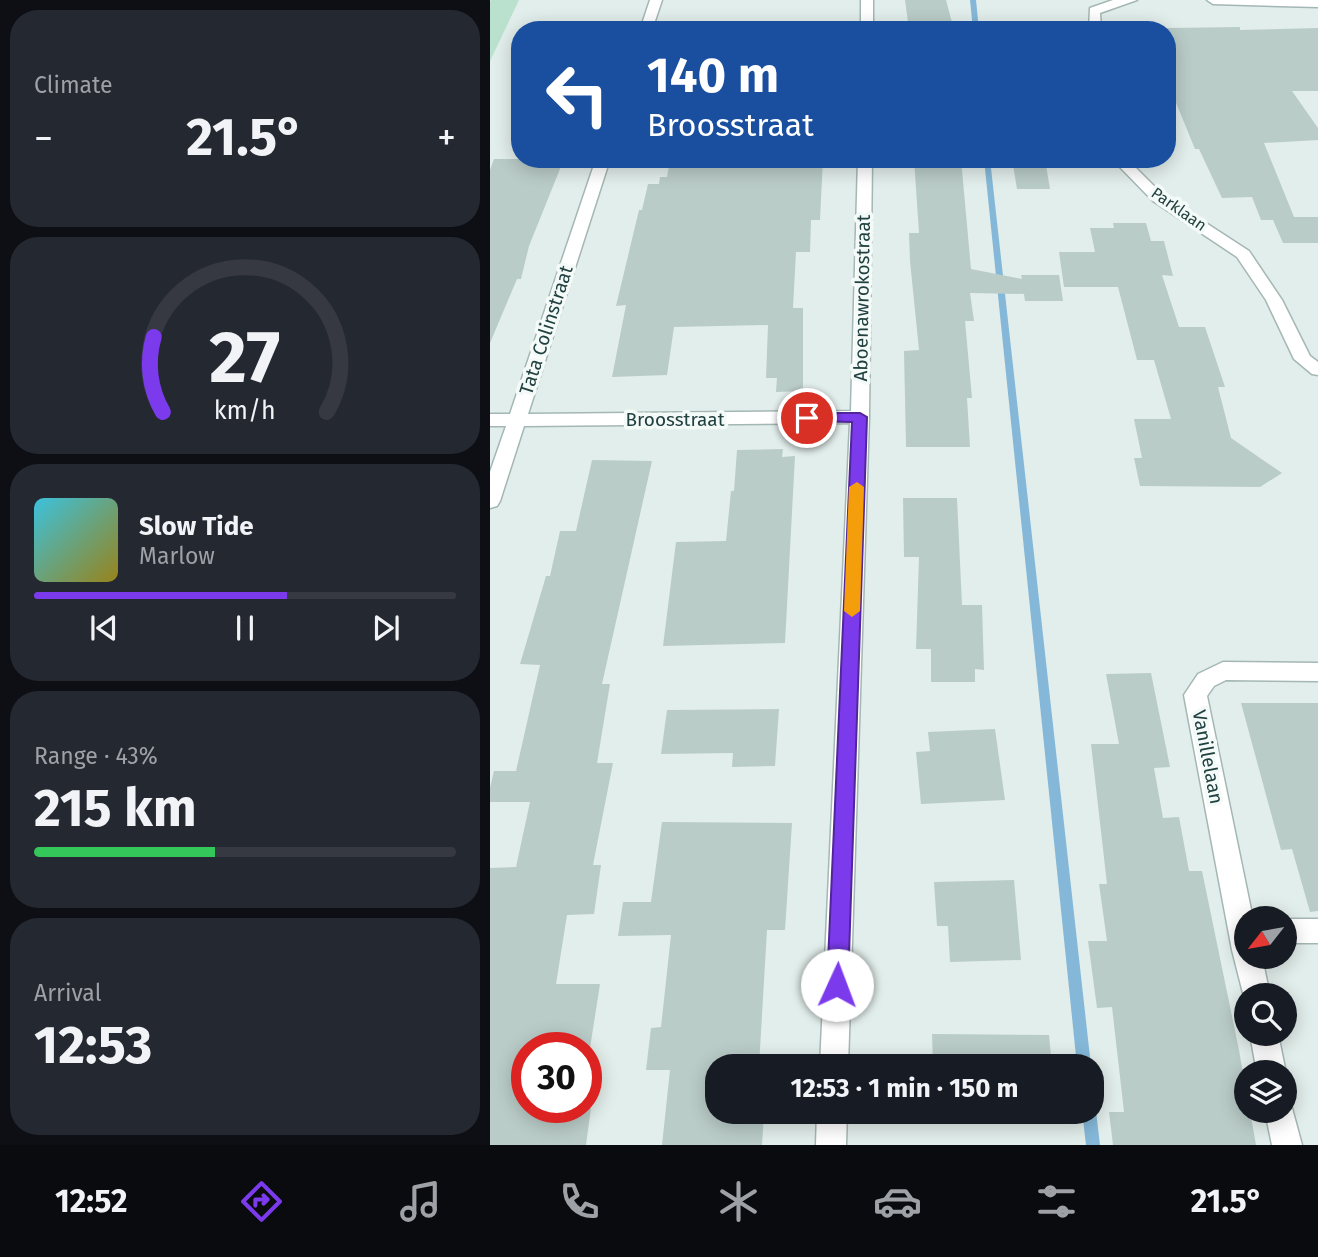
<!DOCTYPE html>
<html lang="en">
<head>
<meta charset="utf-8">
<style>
  body { margin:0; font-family:"Fira Sans",sans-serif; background:#242831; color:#f1f3f6; height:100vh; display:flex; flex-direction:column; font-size:26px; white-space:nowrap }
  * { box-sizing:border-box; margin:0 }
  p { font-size:23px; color:#9ea1a6 }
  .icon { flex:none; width:38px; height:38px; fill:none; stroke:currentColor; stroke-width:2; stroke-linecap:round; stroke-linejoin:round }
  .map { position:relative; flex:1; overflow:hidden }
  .drawer { display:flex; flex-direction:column; gap:10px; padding:10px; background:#0d0f14; width:490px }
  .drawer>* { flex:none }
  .top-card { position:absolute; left:21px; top:21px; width:665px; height:147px; border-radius:28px; box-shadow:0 4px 18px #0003; background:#1a4fa0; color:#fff; overflow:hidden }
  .needle { width:46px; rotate:239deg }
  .buttons { position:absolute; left:744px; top:906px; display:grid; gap:14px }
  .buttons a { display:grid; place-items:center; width:63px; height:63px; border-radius:50%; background:#171b24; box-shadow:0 4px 18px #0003; font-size:35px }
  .speed { position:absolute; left:21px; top:1032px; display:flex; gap:14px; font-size:35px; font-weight:700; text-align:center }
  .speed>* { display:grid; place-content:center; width:91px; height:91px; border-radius:50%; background:#171b24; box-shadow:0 4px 18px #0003; line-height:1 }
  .speed .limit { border:10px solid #d22; background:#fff; color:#111 }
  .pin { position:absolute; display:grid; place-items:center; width:60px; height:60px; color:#fff; margin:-30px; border:4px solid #fff; border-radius:50%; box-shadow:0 2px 7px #0007 }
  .me { position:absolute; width:77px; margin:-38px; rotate:2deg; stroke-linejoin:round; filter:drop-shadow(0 0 5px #0008) }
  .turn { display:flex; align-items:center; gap:24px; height:147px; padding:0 21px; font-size:32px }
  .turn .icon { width:91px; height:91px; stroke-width:2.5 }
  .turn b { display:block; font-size:49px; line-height:60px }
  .big { font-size:52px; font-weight:700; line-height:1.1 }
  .drawer .card { flex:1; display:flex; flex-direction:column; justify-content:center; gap:10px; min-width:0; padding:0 24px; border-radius:28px; background:#242831 }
  .drawer .dial { align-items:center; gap:0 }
  .dial svg { height:182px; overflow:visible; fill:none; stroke:#363941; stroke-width:7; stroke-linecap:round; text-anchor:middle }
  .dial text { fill:#f1f3f6; stroke:none }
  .song { display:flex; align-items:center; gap:21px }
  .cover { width:84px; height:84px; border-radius:10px; background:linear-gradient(135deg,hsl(190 70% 55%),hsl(50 70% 35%)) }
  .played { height:7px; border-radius:4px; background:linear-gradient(90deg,#7c3aed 60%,#363941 60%) }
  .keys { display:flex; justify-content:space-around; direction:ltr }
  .heat { display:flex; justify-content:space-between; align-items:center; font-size:38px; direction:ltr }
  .charge { height:10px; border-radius:5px; background:linear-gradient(90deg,#34c759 43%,#363941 0) }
  .trip { position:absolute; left:215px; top:1054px; width:399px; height:70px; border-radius:28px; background:#171b24; box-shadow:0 4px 18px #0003; font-weight:700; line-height:70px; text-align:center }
  .dock { display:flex; height:112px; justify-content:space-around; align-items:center; background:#090b0e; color:#9ea1a6 }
  .dock .icon { width:49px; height:49px }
  .dock .selected { color:#7c3aed }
  .dock b { font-size:32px; color:#f1f3f6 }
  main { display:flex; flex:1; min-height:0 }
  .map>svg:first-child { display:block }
  .green { fill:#b9e1cd }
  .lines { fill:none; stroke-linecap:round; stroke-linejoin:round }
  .stream { fill:#85b8d8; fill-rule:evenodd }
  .building { fill:#baccc8 }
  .street-casing { stroke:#a4b7b4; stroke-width:3 }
  .street { fill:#fff; fill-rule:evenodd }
  .route { fill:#7c3aed; stroke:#51269a; stroke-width:2 }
  .slow { fill:#f59e0b }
  .labels { text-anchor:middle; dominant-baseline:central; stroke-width:7; stroke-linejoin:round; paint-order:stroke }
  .far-street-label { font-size:16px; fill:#204140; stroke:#f4faf8 }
  .street-label { font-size:19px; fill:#204140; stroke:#f4faf8 }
</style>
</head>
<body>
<main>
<section class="drawer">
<div class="card"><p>Climate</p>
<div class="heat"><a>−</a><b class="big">21.5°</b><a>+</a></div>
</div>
<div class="card dial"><svg viewBox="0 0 100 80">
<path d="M14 69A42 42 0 1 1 86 69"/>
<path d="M14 69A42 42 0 0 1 10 36" stroke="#7c3aed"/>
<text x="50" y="56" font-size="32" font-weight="700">27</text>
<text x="50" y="72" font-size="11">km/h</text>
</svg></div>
<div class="card">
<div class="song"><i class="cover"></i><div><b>Slow Tide</b><p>Marlow</p></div></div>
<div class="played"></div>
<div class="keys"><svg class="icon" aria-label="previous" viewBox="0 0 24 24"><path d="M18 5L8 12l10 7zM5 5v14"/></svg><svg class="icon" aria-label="pause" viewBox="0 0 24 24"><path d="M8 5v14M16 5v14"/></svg><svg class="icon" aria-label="next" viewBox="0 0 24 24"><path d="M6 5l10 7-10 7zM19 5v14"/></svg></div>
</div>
<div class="card"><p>Range · 43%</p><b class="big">215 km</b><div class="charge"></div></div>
<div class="card"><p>Arrival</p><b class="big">12:53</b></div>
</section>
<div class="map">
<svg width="828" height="1145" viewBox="0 0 828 1145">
  <rect width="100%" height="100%" fill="#e2eeeb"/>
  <path class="green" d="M1,0H29L0,61V2Z"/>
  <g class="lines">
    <g class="stream">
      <path d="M480,0H486L489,30H483Z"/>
      <path d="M494,159H500L601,1066H587Z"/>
      <path d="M602,1105L606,1111L610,1145H596L592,1111H602Z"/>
    </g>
  </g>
  <g class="building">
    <path d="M415,0H456L464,30H419Z"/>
    <path d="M750,27V30L828,28V91H802L828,128V140L774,143L804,217H828V243H793L783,220H771L762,197L732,198L709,149H705L677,81V28Z"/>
    <path d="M4,159H74L39,246L31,279H27L0,343V170Z"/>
    <path d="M180,159H333L330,220H321L320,252H306L303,308H313V391L286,392L287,378H276L278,325L184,327L177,375L122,377L136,305L126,306L149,210H152L158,184H169L170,177H177Z"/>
    <path d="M424,159H471L481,269L532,279L531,275H569L573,301H535L534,294L480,293L484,321H475L482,398H477L480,447H416L414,351L429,350L420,261L419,233H429Z"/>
    <path d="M522,159H555L560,189H527Z"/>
    <path d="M623,223H656L661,241H674L683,276L672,275L689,327H715L735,387H728L741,438L792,473L770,487L650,486L644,458H652L644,419H681L664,360H647L628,287H574L569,252H605L600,228H624Z"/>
    <path d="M293,449L292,457L305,456L295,643L173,646L186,542L236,541L241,491H244L247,450Z"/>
    <path d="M102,460L162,461L112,684H120L107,763H123L103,865H111L104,914L77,915L66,984H110L100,1048H37V1108H101L96,1145H0V868L26,867L40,802H0V788L4,771H26L50,665L30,664L56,576H60L70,531H86Z"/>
    <path d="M413,498H467L472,605H492L494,670L485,669V682H441V649H426L429,557H414Z"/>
    <path d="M661,673L680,767L664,768L673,818L689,817L699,871H712L749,1050L756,1091V1111H760L766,1145H623L619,1112H634L622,1007L607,1008L598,941H617L609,884H617L601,744H629L616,674Z"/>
    <path d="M751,703H828V911L820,912L802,849L791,850Z"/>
    <path d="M289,709L285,766L242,767L243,753L171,754L177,710Z"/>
    <path d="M505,729L515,800L431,804L426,752L440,751L438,732Z"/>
    <path d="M172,822L302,823L295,930H277L269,1066H228V1111H267L266,1114H274L272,1145H172L180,1070H156L161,1028L171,1027L181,935L128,936L133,902H161Z"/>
    <path d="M524,880L531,960L460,962L458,926H447L444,882Z"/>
    <path d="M442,1034L559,1035L562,1066H443Z"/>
    <path d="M460,1111H565L566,1123L461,1122Z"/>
  </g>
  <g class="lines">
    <defs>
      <g id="street">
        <path d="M160,0H172L162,30H150Z"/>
        <rect x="371" y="0" width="12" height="30"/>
        <path d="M623,0H647L610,13L611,30H599L600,8Z"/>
        <path d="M717,0H828V7L723,4Z"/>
        <path d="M106,159H120L38,414L361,411L368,159H382L379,417L358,1066H330L360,423L34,426L10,501L7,506L0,508V472L16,426H0V414H20Z"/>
        <path d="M622,159H637L673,195L759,251L792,300L820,356L828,362V375L822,374L804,359L776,300L747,257L663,201Z"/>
        <path d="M733,662L828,663V681L736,680L724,686L717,696L763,919H756V957H772L780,996H756V1005L742,950L694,695L708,674Z"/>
        <rect x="794" y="919" width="34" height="24"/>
        <path d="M760,1034H788L796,1073L794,1078V1073H767Z"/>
        <path d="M794,1098L800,1101L812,1145H782L775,1111H794Z"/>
        <path d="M327,1111H357L356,1145H326Z"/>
      </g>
    </defs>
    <use href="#street" class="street-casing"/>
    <use href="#street" class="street"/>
  </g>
  <path class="route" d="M317,413H370L377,417L358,985L355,992L347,995L340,992L337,985L362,422L312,421L310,418Z"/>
  <path class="slow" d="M367,482L374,487L370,611L362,617L354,611L359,487Z"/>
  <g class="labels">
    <g class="far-street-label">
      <text transform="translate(689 209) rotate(35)">Parklaan</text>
    </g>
    <g class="street-label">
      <text transform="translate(372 298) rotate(-89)">Aboenawrokostraat</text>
      <text transform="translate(56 330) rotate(-72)">Tata Colinstraat</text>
      <text x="185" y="419">Broosstraat</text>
      <text transform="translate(718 757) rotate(79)">Vanillelaan</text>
    </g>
  </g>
</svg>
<div class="buttons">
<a><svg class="needle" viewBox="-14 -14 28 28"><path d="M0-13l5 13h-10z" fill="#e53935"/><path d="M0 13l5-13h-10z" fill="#9ea1a6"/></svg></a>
<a><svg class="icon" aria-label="search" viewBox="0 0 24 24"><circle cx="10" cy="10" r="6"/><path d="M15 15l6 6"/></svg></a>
<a><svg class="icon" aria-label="layers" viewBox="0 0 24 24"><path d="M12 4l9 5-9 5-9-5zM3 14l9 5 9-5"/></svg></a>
</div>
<div class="speed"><div class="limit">30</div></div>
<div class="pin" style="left:317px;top:418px;background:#d93025"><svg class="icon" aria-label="arrive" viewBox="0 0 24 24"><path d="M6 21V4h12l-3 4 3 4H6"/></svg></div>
<svg class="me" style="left:347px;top:985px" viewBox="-20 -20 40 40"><circle r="19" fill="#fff"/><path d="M0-13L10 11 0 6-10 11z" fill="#7c3aed"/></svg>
<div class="trip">12:53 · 1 min · 150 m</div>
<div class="top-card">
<div class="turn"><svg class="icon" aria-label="left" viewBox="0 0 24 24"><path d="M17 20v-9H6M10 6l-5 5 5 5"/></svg><div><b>140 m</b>Broosstraat</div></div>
</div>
</div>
</main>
<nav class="dock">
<b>12:52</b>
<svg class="icon selected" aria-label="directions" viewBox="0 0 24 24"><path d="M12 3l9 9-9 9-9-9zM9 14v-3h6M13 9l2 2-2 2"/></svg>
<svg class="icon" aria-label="music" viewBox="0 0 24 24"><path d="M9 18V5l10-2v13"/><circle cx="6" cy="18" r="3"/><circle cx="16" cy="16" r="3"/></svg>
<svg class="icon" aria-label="phone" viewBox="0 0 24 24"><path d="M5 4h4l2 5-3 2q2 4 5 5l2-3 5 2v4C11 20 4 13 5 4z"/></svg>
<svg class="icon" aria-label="climate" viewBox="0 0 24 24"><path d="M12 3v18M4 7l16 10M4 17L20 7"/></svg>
<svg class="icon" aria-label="car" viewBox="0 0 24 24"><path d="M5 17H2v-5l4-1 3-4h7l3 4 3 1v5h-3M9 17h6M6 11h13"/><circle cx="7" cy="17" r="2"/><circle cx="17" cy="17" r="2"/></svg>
<svg class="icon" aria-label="filters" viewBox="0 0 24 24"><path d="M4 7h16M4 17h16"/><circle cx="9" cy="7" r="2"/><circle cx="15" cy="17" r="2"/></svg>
<b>21.5°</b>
</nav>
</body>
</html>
